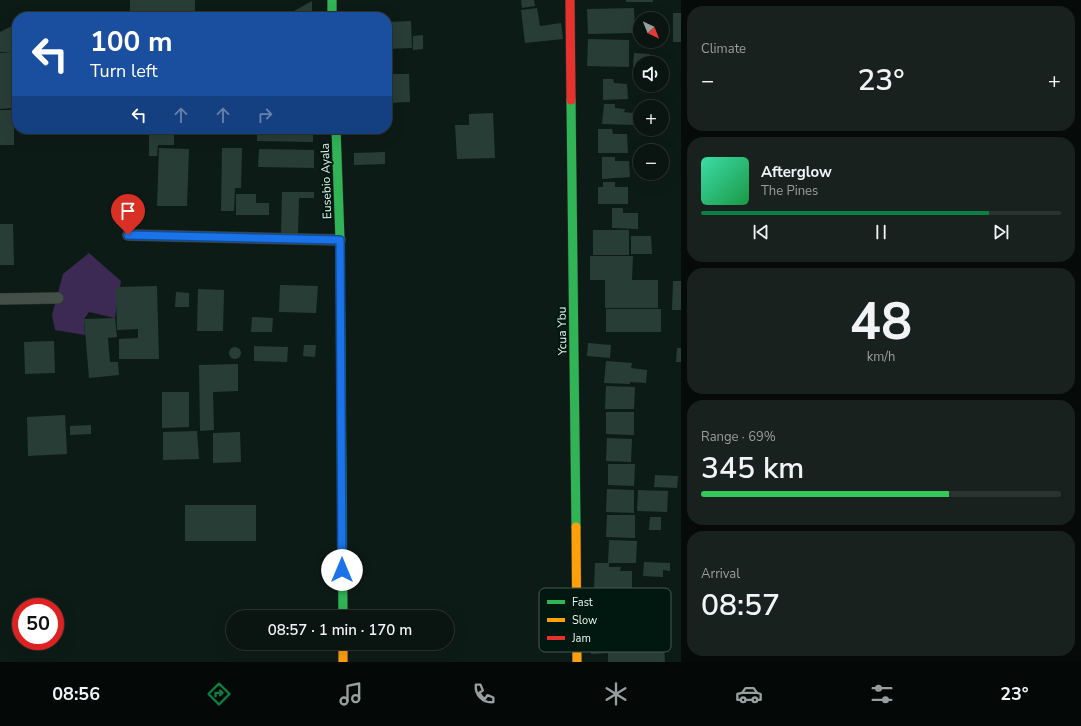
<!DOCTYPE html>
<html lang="en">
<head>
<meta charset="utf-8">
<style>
  body { margin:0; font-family:"Nunito Sans",sans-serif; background:#18211e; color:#f1f3f6; height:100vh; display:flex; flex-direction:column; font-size:15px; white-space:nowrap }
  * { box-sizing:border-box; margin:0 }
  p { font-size:13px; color:#999e9f }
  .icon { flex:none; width:22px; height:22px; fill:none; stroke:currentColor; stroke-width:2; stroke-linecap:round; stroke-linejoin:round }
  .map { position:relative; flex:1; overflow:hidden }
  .details { display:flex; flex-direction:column; gap:6px; padding:6px; background:#060b09; width:400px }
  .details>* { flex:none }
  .top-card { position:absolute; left:12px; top:12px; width:380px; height:122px; border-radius:16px; box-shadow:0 4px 16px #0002,0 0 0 1px #2a3330; background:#1a4fa0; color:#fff; overflow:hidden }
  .needle { width:26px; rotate:137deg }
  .controls { position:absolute; left:633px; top:12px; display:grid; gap:8px }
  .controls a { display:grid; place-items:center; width:36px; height:36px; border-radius:50%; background:#0a1410; box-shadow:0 4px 16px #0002,0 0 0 1px #2a3330; font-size:20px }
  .speed { position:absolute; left:12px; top:598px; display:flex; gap:8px; font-size:20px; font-weight:700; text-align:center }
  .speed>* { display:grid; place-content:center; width:52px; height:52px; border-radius:50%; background:#0a1410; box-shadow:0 4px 16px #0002,0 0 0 1px #2a3330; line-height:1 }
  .speed .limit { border:6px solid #d22; background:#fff; color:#111 }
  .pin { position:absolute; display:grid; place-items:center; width:34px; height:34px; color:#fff; margin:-41px -17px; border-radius:50% 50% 50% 0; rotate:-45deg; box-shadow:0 0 4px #0007 }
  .pin .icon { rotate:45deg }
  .me { position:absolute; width:44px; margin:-22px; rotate:0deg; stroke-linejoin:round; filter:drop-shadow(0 0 3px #0008) }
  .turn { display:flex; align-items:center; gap:14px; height:84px; padding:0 12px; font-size:18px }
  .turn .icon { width:52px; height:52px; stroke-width:2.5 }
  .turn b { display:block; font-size:28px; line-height:34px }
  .lanes { display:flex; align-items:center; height:38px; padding:0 12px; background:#0003; justify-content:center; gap:20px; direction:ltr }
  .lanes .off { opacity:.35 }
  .big { font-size:30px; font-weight:600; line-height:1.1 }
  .details .widget { flex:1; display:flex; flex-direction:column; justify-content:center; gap:6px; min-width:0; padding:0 14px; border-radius:16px; background:#18211e }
  .details .dial { align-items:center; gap:0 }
  .dial b { font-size:52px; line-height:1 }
  .song { display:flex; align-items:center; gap:12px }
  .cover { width:48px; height:48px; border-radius:6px; background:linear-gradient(135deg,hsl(160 70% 55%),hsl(140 70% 35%)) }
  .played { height:4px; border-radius:2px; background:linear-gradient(90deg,#0b8043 80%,#2a3330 80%) }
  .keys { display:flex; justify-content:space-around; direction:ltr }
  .heat { display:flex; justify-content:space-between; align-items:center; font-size:22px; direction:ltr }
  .charge { height:6px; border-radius:3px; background:linear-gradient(90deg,#34c759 69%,#2a3330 0) }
  .trip { position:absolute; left:226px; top:610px; width:228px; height:40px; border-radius:20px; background:#0a1410; box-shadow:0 4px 16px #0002,0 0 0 1px #2a3330; font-weight:600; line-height:40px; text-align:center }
  .menu { display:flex; height:64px; justify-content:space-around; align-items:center; background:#040806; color:#999e9f }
  .menu .icon { width:28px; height:28px }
  .menu .current { color:#0b8043 }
  .menu b { font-size:18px; color:#f1f3f6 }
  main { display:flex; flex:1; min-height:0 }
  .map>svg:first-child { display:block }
  .green { fill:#3c2954 }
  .building { fill:#293d37 }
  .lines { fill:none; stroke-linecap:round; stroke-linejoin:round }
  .lane-casing { stroke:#2c3531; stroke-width:12 }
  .fast-casing { stroke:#2c3531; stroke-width:10 }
  .slow-casing { stroke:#2c3531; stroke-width:10 }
  .jam-casing { stroke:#2c3531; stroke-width:10 }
  .lane { stroke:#454f4a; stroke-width:11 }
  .fast { stroke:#30b455; stroke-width:9 }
  .slow { stroke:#ff9f0a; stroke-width:9 }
  .jam { stroke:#e5322d; stroke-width:9 }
  .route-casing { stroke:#114b97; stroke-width:10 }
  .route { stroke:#1a73e8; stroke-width:7 }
  .labels { text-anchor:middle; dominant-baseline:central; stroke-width:4; stroke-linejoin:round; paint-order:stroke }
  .street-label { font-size:12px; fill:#e8f7f0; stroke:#00180f }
  .key { fill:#00180f; stroke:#465b52; stroke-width:1 }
  .key-label { font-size:11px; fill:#e8f7f0 }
</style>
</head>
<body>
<main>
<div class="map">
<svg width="681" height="662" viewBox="0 0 681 662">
  <rect width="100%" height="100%" fill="#0d1b16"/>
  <path class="green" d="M89,253L121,281L115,318L89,312L84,319L85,335L55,330L52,315L63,274Z"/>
  <g class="building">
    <rect x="130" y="0" width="65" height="17"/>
    <path d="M521,0H534L535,6L522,8Z"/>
    <rect x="626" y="0" width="27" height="2"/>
    <path d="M312,1V17H283Z"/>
    <path d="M537,8L540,26L561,23L563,39L525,43L521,10Z"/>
    <path d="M634,8L635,33L588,34L587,9Z"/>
    <rect x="673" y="13" width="8" height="29"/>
    <path d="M411,21L412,48L387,49V22Z"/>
    <path d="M12,26V52H0V32Z"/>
    <path d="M423,35V49L413,50V36Z"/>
    <path d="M588,39L629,40V67L587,66Z"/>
    <path d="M15,40H17V59H16Z"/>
    <path d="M12,52L14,108L0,109V53Z"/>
    <path d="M634,53L650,54L649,63H640V68L633,67Z"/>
    <path d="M387,74H409L410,102L387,103Z"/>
    <path d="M603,79H613L614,83L627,84L628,99L603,100Z"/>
    <path d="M604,104H615V108L625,109L624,112L634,113V125L602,124Z"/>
    <rect x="0" y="110" width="14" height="35"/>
    <path d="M493,113L495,158L457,159L455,125H469V114Z"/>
    <path d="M149,129H174V145H158L157,156H149Z"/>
    <path d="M257,129H313V142L257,141Z"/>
    <path d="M598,129H612L613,134H627L628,153H598Z"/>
    <path d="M159,148L189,149L187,206H157Z"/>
    <path d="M222,148H242L241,188H235L234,211H221Z"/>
    <path d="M259,149L314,150V168L258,167Z"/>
    <path d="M385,152V164L354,165V153Z"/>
    <path d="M602,157H615V161H629L630,177L602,179Z"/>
    <path d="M603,182H615V187H628V204H598V187H603Z"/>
    <path d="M282,192H314V198H299L298,233L281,234Z"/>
    <path d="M236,194H256V203H269V215H236Z"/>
    <path d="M612,208H623V213H638V229L612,228Z"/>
    <path d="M0,224H13L14,265H0Z"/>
    <rect x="593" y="230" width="36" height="25"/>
    <path d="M631,236H651L652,254H631Z"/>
    <path d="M590,256H633L632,280H658V308H605V280H590Z"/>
    <path d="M673,281H681V310H672Z"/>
    <path d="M280,285L318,286L316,313L279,312Z"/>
    <path d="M157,286L159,359H119V339L138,338V329L117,330L116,287Z"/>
    <path d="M198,289L224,290L223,331H197Z"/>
    <path d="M176,292L189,293V307H175Z"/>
    <rect x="606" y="309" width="55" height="23"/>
    <path d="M252,317L273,318L272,332H251Z"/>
    <path d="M115,318L117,337L108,338L110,362H118L119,375L89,378L84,319Z"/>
    <path d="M54,341L55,373L25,374L24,342Z"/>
    <path d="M588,343L611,345L610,358L587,356Z"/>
    <path d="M304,345H316L315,357L303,356Z"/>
    <path d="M254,346L288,347L287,362L254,361Z"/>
    <circle cx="235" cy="353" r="6"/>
    <path d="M677,348H681V362H676Z"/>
    <path d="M606,361L632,363L631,368L647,370L646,383L630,382V384L604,383Z"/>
    <path d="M238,364V391L213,392L214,430L200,431L199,365Z"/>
    <path d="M606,386L635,387L634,409H605Z"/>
    <path d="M162,392H189V427L162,428Z"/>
    <path d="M606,412H634V435L606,434Z"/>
    <path d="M65,415L67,454L28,456L27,417Z"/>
    <path d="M91,425V434L70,435V426Z"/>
    <path d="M197,431L199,459L163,460V432Z"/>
    <path d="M240,432L241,462L213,463V433Z"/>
    <path d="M607,438L632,439L631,462L606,461Z"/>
    <path d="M608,464H635L634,486L608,485Z"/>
    <path d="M655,475L678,476L677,488L654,487Z"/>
    <path d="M607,489L634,490V513L606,512Z"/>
    <path d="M638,490L668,491L667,512L637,511Z"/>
    <rect x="185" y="505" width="71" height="36"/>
    <path d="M607,515H635V538L606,537Z"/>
    <path d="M650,517H661V530H649Z"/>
    <path d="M609,540L637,541L636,563H608Z"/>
    <path d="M644,562L670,563V571L663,570V577L643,576Z"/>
    <path d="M595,563H609V567H621L620,571H632V590L594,589Z"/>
    <path d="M610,643V650L664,647L665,662H608V653L591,654V644Z"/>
  </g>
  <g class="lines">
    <defs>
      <g id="lane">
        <path d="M128,235L340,240"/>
        <path d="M0,299L58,298"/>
      </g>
      <g id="fast">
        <path d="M332,0V17"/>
        <path d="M571,100L576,527"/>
        <path d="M336,129L340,240L343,617"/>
      </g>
      <g id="slow">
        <path d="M576,527L577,662"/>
        <path d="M343,643V662"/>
      </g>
      <path id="jam" d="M570,0L571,100"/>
    </defs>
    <use href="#lane" class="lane-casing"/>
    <use href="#fast" class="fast-casing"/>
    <use href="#slow" class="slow-casing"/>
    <use href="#jam" class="jam-casing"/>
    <use href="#lane" class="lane"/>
    <use href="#fast" class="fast"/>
    <use href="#slow" class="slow"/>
    <use href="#jam" class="jam"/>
  </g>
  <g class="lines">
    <defs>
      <path id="route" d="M128,235L340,240L342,570"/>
    </defs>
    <use href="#route" class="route-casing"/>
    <use href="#route" class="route"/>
  </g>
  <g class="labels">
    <g class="street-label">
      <text transform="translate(326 181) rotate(-92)">Eusebio Ayala</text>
      <text transform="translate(562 331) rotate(-91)">Ycua Ybu</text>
    </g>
  </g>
  <rect x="539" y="588" width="132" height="64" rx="6" class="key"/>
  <rect x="547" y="600" width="18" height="4" fill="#30b455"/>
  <rect x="547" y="618" width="18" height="4" fill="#ff9f0a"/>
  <rect x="547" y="636" width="18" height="4" fill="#e5322d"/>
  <g class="key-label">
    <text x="572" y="606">Fast</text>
    <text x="572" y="624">Slow</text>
    <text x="572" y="642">Jam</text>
  </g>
</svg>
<div class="controls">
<a><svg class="needle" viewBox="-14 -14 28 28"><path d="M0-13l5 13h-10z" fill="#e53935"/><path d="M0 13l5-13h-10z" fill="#999e9f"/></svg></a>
<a><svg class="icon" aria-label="sound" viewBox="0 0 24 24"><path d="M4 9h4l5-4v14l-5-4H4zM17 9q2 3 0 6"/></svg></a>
<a>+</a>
<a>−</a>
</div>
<div class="speed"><div class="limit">50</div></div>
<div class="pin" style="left:128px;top:235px;background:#d93025"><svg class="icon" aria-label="arrive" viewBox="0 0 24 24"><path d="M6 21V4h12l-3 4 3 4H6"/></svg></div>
<svg class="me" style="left:342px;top:570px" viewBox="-20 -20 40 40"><circle r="19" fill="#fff"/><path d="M0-13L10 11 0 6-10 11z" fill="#1a73e8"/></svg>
<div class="trip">08:57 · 1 min · 170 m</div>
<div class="top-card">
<div class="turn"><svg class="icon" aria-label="left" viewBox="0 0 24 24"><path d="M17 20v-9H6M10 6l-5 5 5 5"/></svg><div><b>100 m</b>Turn left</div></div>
<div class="lanes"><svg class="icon" aria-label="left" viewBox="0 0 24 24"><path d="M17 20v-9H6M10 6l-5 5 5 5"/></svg><svg class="icon off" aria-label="ahead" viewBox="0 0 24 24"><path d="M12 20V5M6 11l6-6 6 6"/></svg><svg class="icon off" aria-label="ahead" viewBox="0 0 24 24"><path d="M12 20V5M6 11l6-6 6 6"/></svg><svg class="icon off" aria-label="right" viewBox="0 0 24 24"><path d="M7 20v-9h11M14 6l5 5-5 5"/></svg></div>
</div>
</div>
<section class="details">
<div class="widget"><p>Climate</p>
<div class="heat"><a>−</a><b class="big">23°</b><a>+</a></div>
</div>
<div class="widget">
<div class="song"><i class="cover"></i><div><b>Afterglow</b><p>The Pines</p></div></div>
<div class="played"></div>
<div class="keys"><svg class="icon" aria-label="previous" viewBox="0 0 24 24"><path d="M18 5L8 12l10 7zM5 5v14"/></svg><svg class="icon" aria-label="pause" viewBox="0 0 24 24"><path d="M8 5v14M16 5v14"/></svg><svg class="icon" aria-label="next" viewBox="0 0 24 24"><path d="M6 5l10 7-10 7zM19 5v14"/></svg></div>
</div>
<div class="widget dial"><b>48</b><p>km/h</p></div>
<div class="widget"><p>Range · 69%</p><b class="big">345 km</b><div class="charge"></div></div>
<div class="widget"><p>Arrival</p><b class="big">08:57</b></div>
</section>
</main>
<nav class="menu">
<b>08:56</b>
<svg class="icon current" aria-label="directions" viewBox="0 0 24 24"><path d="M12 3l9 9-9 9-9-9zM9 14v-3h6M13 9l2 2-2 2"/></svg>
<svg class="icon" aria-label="music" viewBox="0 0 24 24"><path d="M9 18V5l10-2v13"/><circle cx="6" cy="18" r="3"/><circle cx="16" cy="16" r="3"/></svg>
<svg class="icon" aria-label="phone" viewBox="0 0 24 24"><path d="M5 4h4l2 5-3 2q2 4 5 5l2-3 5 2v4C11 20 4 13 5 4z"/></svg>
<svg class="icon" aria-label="climate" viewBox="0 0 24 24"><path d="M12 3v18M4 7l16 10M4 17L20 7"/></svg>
<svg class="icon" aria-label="car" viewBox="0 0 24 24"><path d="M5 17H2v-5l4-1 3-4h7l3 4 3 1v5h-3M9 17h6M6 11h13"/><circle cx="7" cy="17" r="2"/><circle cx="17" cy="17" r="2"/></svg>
<svg class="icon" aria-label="filters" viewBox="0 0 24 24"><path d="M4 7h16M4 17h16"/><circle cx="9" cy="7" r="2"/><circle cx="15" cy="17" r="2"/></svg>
<b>23°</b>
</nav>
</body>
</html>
